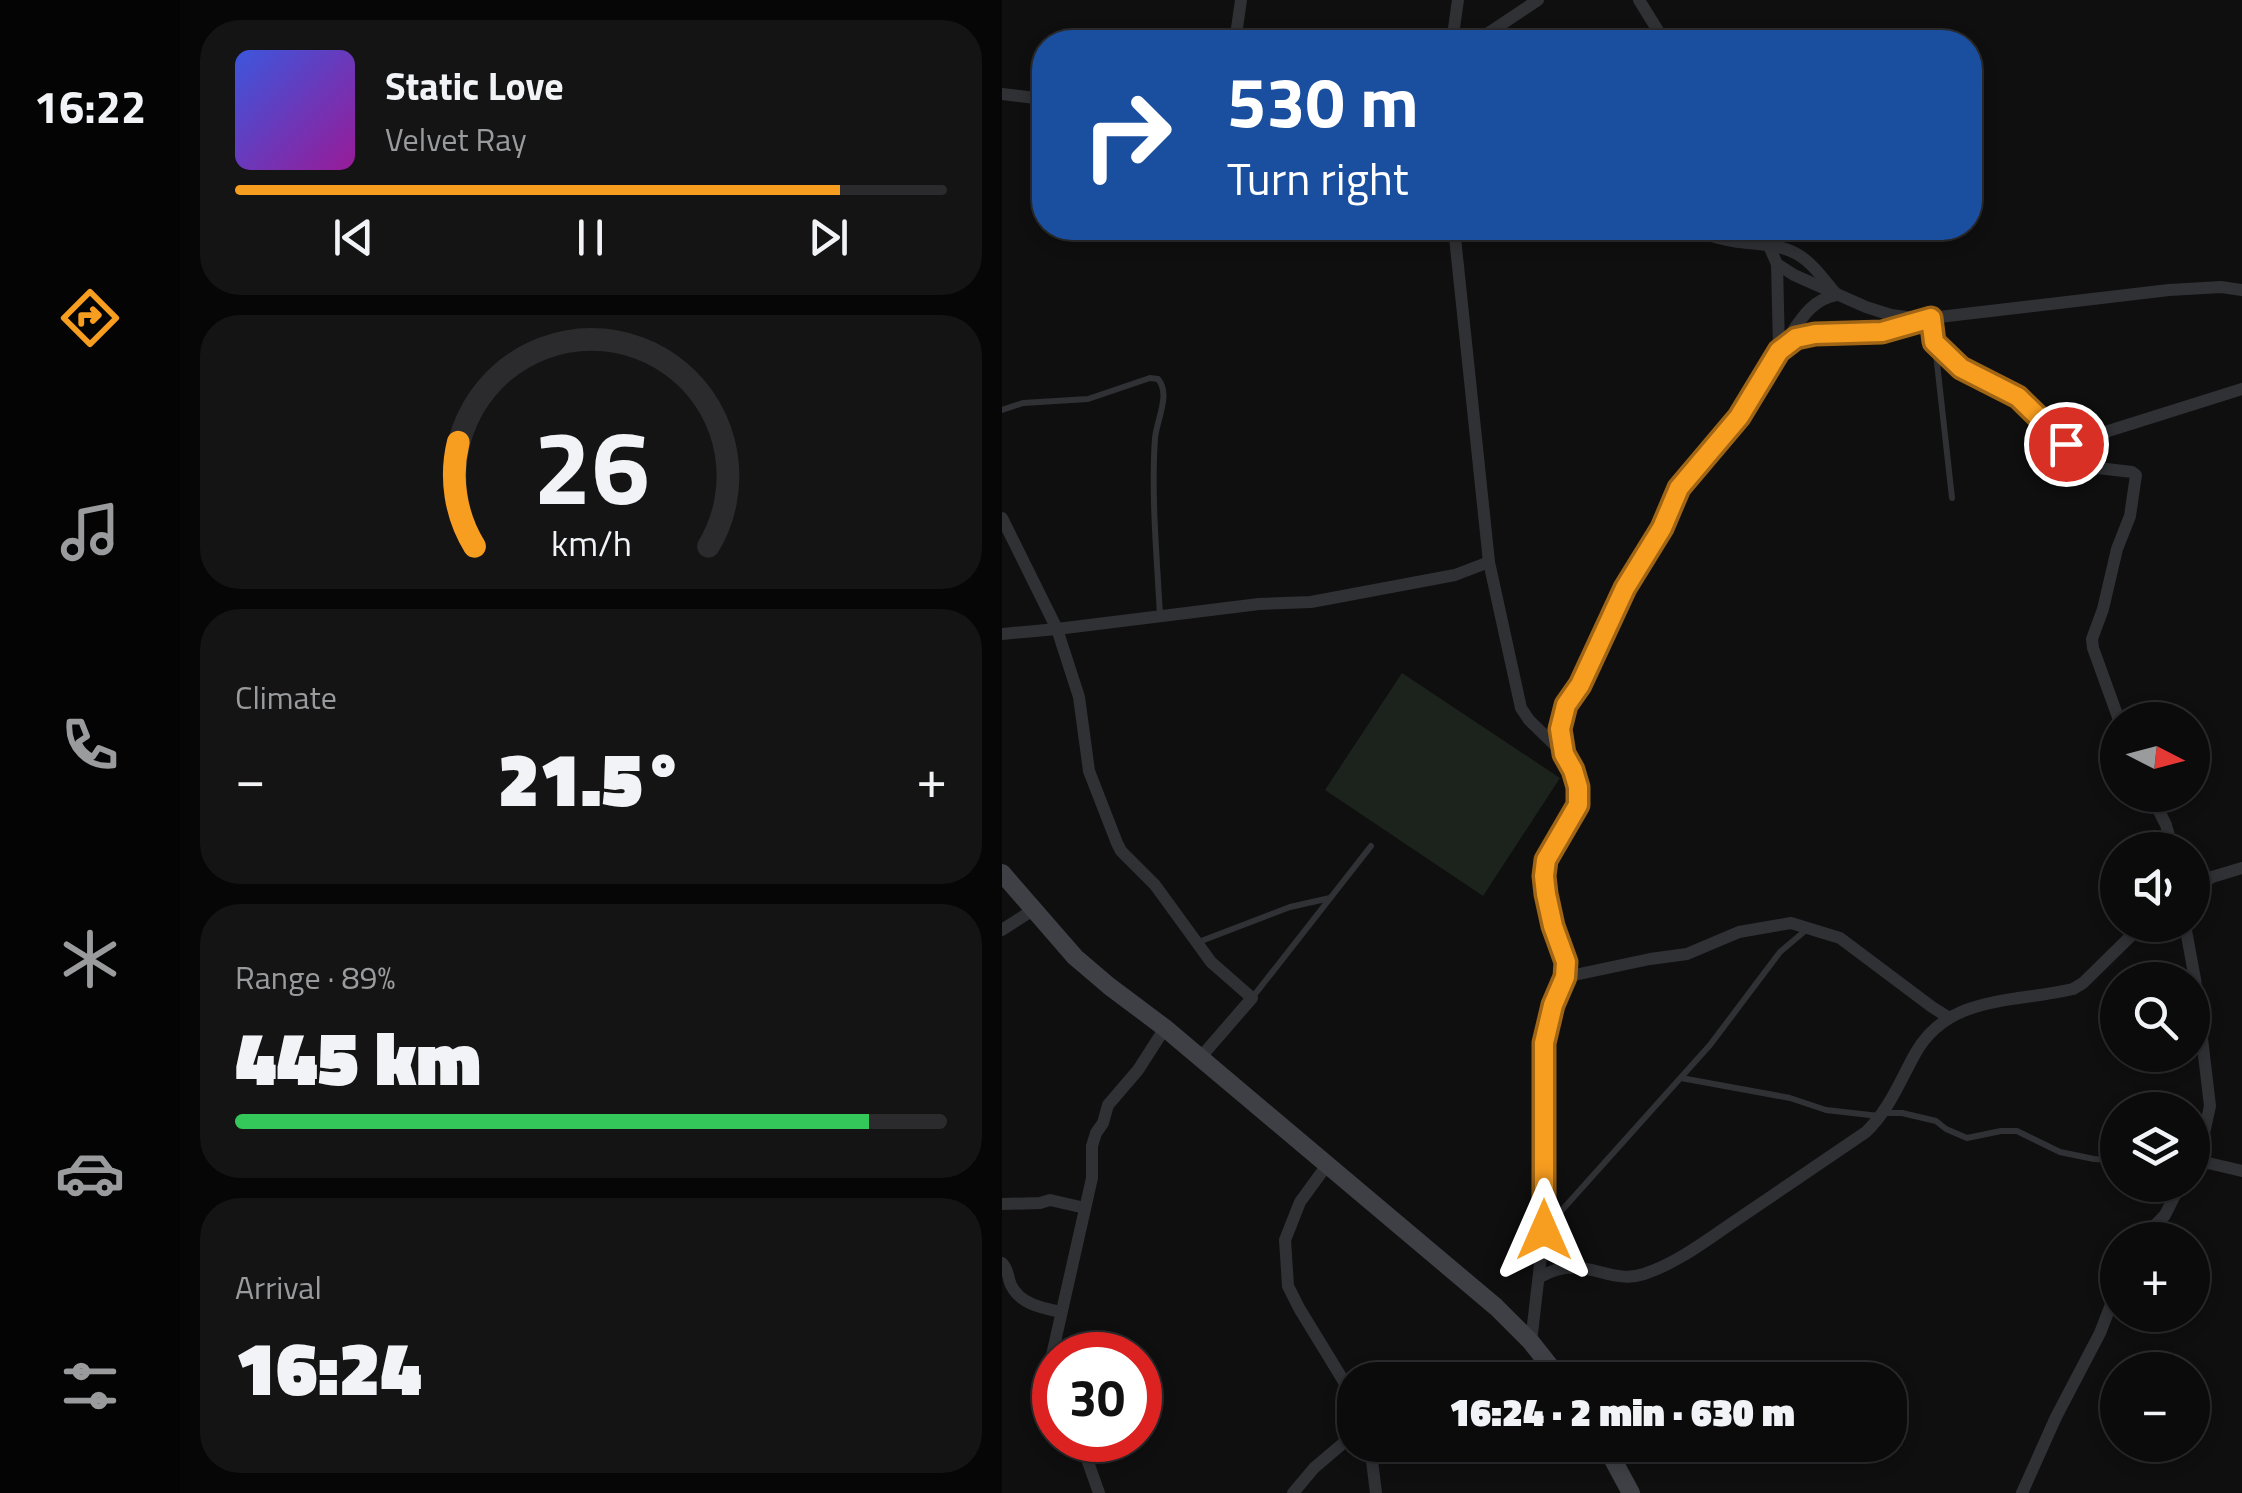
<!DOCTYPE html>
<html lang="en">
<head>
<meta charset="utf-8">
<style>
  body { margin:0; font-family:"Titillium Web",sans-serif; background:#141415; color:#f1f3f6; height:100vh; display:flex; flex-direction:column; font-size:38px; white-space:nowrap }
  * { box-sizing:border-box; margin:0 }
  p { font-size:32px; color:#9a9b9d }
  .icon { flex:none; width:55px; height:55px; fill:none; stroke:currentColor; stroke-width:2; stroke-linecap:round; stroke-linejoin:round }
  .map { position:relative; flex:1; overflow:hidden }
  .sheet { display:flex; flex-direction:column; gap:20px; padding:20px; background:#060607; width:822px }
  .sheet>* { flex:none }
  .top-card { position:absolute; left:30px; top:30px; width:950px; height:210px; border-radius:40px; box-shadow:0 5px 15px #0003,0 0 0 2px #2b2b2d; background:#1a4fa0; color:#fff; overflow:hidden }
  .needle { width:65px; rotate:96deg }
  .fabs { position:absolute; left:1098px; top:702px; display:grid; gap:20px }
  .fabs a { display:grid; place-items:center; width:110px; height:110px; border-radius:50%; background:#0b0b0c; box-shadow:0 5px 15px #0003,0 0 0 2px #2b2b2d; font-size:50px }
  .speed { position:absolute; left:30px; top:1332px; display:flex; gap:20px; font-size:50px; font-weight:700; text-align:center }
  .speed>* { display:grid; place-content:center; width:130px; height:130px; border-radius:50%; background:#0b0b0c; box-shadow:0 5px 15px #0003,0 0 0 2px #2b2b2d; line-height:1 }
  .speed .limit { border:15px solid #d22; background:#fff; color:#111 }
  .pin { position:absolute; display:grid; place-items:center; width:85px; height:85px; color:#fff; margin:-42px; border:5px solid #fff; border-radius:50%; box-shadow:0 2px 10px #0007 }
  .me { position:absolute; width:110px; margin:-55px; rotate:0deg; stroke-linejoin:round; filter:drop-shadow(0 0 8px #0008) }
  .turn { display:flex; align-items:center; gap:35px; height:210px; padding:0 30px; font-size:45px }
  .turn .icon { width:130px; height:130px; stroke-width:2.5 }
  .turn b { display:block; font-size:70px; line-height:85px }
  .big { font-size:75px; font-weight:800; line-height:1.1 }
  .sheet .card { flex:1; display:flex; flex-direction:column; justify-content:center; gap:15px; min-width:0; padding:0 35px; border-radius:40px; background:#141415 }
  .sheet .dial { align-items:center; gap:0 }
  .dial svg { height:260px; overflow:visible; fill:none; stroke:#2b2b2d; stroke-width:7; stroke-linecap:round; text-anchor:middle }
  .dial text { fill:#f1f3f6; stroke:none }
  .song { display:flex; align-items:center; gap:30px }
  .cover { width:120px; height:120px; border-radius:15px; background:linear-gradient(135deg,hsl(230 70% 55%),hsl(300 70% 35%)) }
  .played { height:10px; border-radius:5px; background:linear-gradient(90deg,#f79d20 85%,#2b2b2d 85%) }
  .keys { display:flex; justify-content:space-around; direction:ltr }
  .heat { display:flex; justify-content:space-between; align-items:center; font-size:55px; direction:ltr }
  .charge { height:15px; border-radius:8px; background:linear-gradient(90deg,#34c759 89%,#2b2b2d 0) }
  .trip { position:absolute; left:335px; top:1362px; width:570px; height:100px; border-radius:40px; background:#0b0b0c; box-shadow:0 5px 15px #0003,0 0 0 2px #2b2b2d; font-weight:800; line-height:100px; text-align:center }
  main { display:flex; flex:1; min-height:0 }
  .tab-bar { display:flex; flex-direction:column; width:180px; justify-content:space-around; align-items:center; background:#040405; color:#9a9b9d }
  .tab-bar .icon { width:70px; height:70px }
  .tab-bar .active { color:#f79d20 }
  .tab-bar b { font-size:45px; color:#f1f3f6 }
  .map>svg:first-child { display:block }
  .garden { fill:#1b231c }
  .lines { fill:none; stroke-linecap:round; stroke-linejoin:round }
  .lane { stroke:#303135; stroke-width:6 }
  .street { stroke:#303135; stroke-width:12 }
  .secondary { stroke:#3e4045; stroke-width:18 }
  .route-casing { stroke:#a16615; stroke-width:25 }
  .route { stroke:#f79d20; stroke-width:18 }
</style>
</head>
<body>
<main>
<nav class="tab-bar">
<b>16:22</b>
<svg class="icon active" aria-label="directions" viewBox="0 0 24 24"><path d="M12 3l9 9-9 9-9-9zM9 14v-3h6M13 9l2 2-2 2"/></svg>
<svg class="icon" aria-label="music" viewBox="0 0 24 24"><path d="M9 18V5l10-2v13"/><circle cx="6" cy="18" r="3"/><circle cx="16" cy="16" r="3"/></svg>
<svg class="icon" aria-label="phone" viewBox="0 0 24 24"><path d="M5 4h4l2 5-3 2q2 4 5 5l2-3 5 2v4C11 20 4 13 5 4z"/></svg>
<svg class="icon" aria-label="climate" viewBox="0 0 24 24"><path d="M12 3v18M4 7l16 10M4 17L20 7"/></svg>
<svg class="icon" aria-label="car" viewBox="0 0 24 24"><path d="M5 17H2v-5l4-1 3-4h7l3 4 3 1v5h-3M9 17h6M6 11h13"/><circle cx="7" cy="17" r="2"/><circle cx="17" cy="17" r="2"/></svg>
<svg class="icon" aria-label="filters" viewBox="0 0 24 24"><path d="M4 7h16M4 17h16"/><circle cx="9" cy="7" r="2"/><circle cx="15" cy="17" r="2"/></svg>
</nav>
<section class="sheet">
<div class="card">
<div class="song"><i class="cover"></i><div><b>Static Love</b><p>Velvet Ray</p></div></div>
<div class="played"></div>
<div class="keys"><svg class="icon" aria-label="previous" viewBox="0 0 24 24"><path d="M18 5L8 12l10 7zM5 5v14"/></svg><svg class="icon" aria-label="pause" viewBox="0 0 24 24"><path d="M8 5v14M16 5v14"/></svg><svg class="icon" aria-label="next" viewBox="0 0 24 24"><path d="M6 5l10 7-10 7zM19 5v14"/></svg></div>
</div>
<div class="card dial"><svg viewBox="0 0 100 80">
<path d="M14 69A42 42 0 1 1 86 69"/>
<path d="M14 69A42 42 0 0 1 9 37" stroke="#f79d20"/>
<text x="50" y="56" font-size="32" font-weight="700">26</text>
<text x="50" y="72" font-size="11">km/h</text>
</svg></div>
<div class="card"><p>Climate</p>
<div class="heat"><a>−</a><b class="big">21.5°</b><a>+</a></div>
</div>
<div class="card"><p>Range · 89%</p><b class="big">445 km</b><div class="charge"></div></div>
<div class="card"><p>Arrival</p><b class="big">16:24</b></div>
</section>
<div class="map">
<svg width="1240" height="1493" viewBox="0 0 1240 1493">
  <rect width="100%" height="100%" fill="#0f0f10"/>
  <path class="garden" d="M400,673L558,778L481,896L323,790Z"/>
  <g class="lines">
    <g class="lane">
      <path d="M933,345L950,498"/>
      <path d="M0,410L21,403L86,399L148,378L156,379C169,394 155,419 153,438C149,497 155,557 158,616"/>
      <path d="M194,943L288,907L328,898"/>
      <path d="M250,998L369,846"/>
      <path d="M679,1078L788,1098L824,1110L877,1116"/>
      <path d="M883,1113H900L934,1121L944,1129L965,1138L999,1131H1015L1058,1152L1092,1159L1115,1160"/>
      <path d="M543,1229L708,1045L778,952L804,930"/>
    </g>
    <g class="street">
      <path d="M637,0L663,42"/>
      <path d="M233,42L239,0"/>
      <path d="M450,42L456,0"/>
      <path d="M473,42L536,0"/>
      <path d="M0,94L42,99"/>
      <path d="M452,228L487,562L519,708L527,720L562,754L571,771L577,787L575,805L544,860L542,876L551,926L563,963V977L551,1005L542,1043V1230L529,1342"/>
      <path d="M684,228C700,233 715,239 731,241C753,245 775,243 795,254C811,263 823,281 835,295C809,299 798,321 784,341"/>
      <path d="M759,228L775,264L792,275L864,307L889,315L920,319L1167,290L1219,287L1240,290"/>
      <path d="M775,264L777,349"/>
      <path d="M929,318L932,342L959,367L1016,397L1065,444L1096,468L1130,472L1134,475L1128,516L1115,549L1101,609L1090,639L1091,648L1117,720"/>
      <path d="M1065,444L1240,389"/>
      <path d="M0,518L55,629L77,697L87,771L115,843L119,851L153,885L209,962L250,998L198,1058"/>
      <path d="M0,634L55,629L257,604L309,602L453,575L487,562"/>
      <path d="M562,754L558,729L564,705L579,685L589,665L623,587L660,528L677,489L737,417L777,351L794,338L813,334L879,331L898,328L920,319"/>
      <path d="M1149,795L1164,825L1171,850"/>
      <path d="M1190,889L1210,877L1240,868"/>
      <path d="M1183,925L1193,979L1208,1106L1201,1138L1190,1161"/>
      <path d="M0,930L31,910"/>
      <path d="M563,977L648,959L685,954L737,932L789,923L838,938L930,1007L946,1017"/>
      <path d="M1190,1162L1206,1163L1240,1171"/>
      <path d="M325,1165L298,1202L283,1240L286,1286L297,1308L352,1398"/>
      <path d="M0,1204L38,1203L48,1200L83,1208"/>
      <path d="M1139,1240L1163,1215L1178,1185"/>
      <path d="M0,1263C7,1270 5,1276 9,1285C18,1304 40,1308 59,1312"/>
      <path d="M538,1277C581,1252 606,1286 642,1274C676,1263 706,1239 736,1219C779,1190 821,1161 864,1132C887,1110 898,1081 913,1054C946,994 1013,1003 1071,989L1081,983L1140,925"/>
      <path d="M52,1415L47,1393L48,1364L90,1178V1146L94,1133L101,1123L106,1105L136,1070L163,1028"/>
      <path d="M71,1440L85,1459L97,1493"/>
      <path d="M368,1445L374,1493"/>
      <path d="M291,1493L312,1468L352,1434"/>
      <path d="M1020,1493L1054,1417L1098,1333L1115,1289"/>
    </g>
    <g class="secondary">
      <path d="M0,873L73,957L107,986L163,1028L494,1307L529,1342L559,1380"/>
      <path d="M603,1445L629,1493"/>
    </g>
  </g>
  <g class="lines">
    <defs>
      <path id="route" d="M542,1230V1043L551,1005L563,977L564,962L551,926L544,894L542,876L544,860L576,805V787L571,770L562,754L558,729L564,705L578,685L623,588L660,528L677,488L737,417L777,351L794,338L813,334L880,332L929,318L932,342L959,368L1016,397L1064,444"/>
    </defs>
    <use href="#route" class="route-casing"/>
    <use href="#route" class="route"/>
  </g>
</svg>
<div class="fabs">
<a><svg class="needle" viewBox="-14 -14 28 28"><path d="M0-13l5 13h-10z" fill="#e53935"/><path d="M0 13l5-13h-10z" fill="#9a9b9d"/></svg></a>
<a><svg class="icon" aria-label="sound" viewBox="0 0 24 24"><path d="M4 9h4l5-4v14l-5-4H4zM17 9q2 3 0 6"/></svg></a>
<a><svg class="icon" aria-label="search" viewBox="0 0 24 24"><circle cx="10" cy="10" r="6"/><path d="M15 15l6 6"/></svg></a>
<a><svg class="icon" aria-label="layers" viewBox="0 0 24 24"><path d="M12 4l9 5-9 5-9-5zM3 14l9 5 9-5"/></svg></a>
<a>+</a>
<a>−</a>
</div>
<div class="speed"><div class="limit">30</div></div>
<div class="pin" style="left:1064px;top:444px;background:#d93025"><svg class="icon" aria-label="arrive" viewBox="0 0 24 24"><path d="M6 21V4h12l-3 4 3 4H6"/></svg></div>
<svg class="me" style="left:542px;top:1230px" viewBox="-20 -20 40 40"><path d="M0-17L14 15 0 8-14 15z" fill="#f79d20" stroke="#fff" stroke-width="4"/></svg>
<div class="trip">16:24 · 2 min · 630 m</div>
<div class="top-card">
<div class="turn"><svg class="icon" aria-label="right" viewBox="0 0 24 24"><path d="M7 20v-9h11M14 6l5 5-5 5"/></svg><div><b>530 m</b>Turn right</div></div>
</div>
</div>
</main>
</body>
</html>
